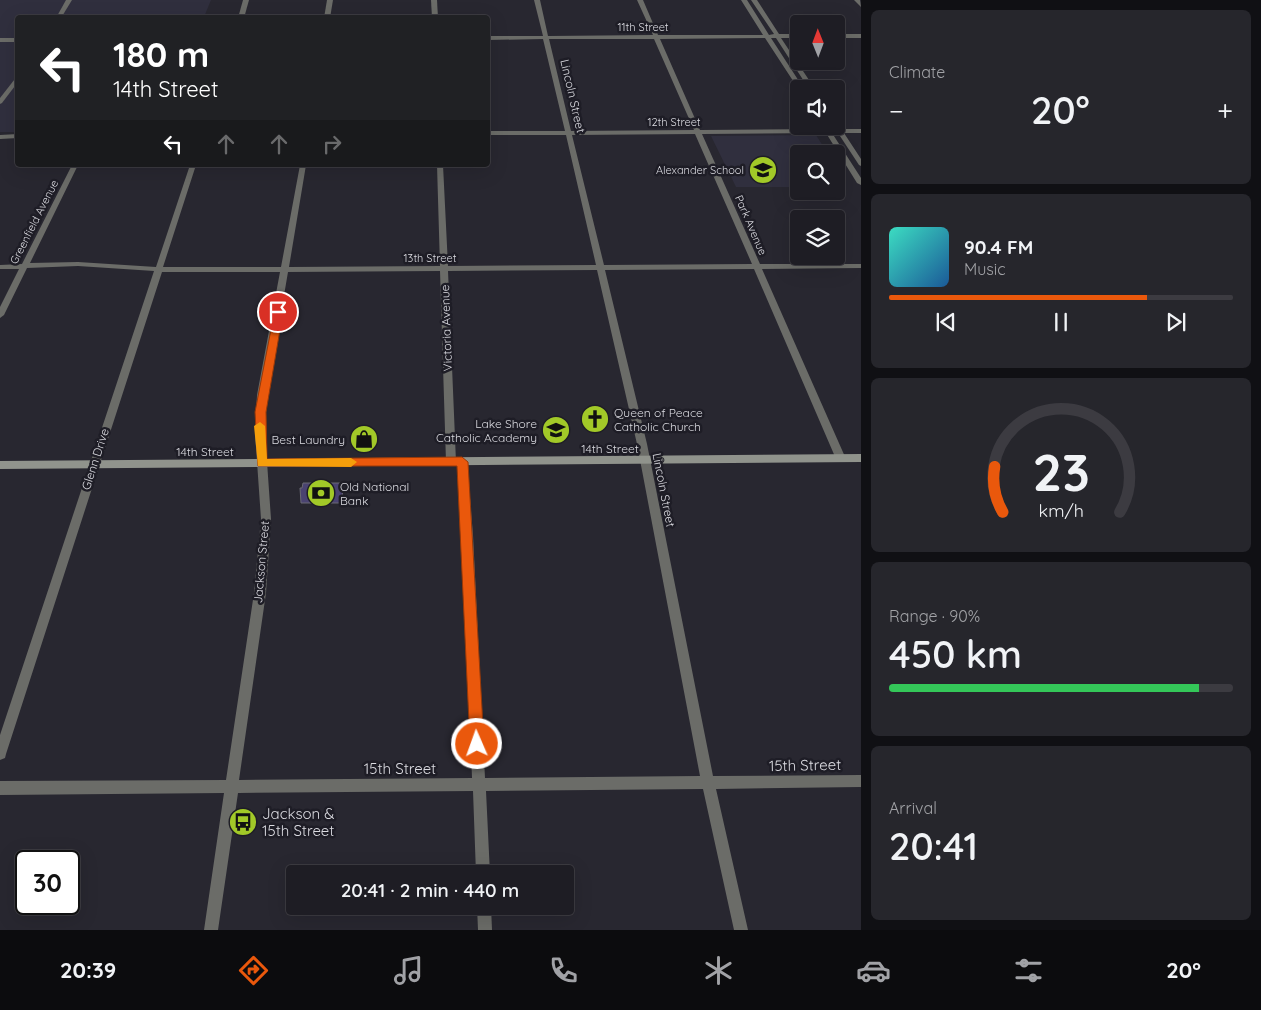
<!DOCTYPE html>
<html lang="en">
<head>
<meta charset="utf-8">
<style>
  body { margin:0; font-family:Quicksand,sans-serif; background:#26262c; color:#f1f3f6; height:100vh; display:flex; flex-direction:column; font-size:19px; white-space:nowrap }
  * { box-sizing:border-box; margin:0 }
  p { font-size:16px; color:#a1a2a6 }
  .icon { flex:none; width:28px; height:28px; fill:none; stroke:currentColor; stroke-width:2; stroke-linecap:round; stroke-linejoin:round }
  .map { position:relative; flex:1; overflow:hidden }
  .drawer { display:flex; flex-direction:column; gap:10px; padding:10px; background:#101014; width:400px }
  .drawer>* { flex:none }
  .top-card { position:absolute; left:15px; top:15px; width:475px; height:152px; border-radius:5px; box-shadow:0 5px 20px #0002,0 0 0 1px #3c3b41; background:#202124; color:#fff; overflow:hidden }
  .needle { width:32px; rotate:359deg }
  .controls { position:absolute; left:790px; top:15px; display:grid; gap:10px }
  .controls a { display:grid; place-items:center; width:55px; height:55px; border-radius:5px; background:#1e1d24; box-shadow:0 5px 20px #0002,0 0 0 1px #3c3b41; font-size:25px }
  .speed { position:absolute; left:15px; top:850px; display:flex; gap:10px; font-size:25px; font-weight:700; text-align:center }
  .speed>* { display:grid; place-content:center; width:65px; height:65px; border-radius:50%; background:#1e1d24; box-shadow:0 5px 20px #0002,0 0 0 1px #3c3b41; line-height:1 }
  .speed .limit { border:2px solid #111; border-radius:8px; background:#fff; color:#111 }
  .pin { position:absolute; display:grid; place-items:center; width:42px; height:42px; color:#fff; margin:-21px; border:2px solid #fff; border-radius:50%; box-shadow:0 1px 5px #0007 }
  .me { position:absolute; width:55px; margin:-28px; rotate:358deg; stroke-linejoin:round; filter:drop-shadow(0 0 4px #0008) }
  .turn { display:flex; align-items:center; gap:18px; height:105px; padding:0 15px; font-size:22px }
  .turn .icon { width:65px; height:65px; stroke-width:2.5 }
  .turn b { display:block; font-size:35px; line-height:42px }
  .lanes { display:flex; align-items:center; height:48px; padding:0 15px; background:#0003; justify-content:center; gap:25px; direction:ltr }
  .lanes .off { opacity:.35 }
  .big { font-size:38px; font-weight:600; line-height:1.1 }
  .drawer .card { flex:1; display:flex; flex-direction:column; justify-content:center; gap:8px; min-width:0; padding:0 18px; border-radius:8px; background:#26262c }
  .drawer .dial { align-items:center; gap:0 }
  .dial svg { height:130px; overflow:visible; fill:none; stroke:#3c3b41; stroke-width:7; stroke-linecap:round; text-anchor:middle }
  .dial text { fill:#f1f3f6; stroke:none }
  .song { display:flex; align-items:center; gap:15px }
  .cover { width:60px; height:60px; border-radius:8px; background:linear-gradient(135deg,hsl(170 70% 55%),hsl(210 70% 35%)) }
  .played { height:5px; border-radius:2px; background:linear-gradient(90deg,#ea580c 75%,#3c3b41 75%) }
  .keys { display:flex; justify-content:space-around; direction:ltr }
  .heat { display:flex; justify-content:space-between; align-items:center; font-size:28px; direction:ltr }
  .charge { height:8px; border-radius:4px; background:linear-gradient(90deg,#34c759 90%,#3c3b41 0) }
  .trip { position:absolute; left:286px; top:865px; width:288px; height:50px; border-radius:5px; background:#1e1d24; box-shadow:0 5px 20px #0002,0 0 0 1px #3c3b41; font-weight:600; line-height:50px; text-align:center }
  .tabs { display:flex; height:80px; justify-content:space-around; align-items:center; background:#0c0c0e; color:#a1a2a6 }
  .tabs .icon { width:35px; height:35px }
  .tabs .active { color:#ea580c }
  .tabs b { font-size:22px; color:#f1f3f6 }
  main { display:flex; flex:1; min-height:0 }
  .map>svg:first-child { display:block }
  .built { fill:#302f3e }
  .building { fill:#4a4371; stroke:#6b6a75 }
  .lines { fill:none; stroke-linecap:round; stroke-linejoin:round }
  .street { fill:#6b6c68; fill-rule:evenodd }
  .secondary { fill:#90938c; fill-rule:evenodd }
  .route { fill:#ea580c; stroke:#983908 }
  .slow { fill:#f59e0b }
  .labels { text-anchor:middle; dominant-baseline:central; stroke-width:5; stroke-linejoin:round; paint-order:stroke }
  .far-street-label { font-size:11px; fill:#dbdbe1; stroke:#1e1d26 }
  .far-poi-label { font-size:11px; fill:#dbdbe1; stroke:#1e1d26; text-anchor:end }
  .street-label { font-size:12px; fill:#dbdbe1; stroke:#1e1d26 }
  .poi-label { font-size:12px; fill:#dbdbe1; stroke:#1e1d26; text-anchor:start }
  .near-street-label { font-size:15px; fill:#dbdbe1; stroke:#1e1d26 }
  .near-poi-label { font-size:15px; fill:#dbdbe1; stroke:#1e1d26; text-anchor:start }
</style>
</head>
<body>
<main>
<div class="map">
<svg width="861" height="930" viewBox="0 0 861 930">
  <rect width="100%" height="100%" fill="#282730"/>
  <g class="built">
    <path d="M0,0H211L204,17L18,18L17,132H0Z"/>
    <path d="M816,135L828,154H799V187H736L711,136Z"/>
  </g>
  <path class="building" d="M303,483H343L342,503H301L300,488H302Z"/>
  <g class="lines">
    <g class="street">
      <path d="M66,0H72L61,18H56Z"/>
      <path d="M243,0H249L244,18H238Z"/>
      <path d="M327,0H333L330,18H324Z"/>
      <path d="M431,0H437L438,18H432Z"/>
      <path d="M534,0H540L548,36L653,35L637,0H643L658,35H763L741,0H747L769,35L774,34L751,0H757L779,34H799V38H781L815,89H809L776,38H771L804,89H799V90L765,38L660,39L700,130L823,129L822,126L835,129L834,127L837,125L842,129H861V133H844L861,159V166L859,165L838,133H832L861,178V185L857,183L826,133L702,134L760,264H861V268L762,269L846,459L845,462H837L836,459L754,269L605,270L647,444L713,776L861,775V787L716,789L748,930H734L703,789L486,791L490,874H476L473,791L238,793L218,930H204L224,793L0,795V781L226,780L254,593L261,519L255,433L257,395L280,272H162L6,754L5,758L0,760V735L154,271L78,266L27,268L4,315L0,318V307L19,269H0V265L22,264L72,165H78L30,263L78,262L156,267L190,165H196L163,267H281L300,165H306L289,267L440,266L437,165H443L448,266L596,265L566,135H488V131H565L543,39L488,40V36H543ZM549,39H654L694,130L571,131ZM695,134L752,264L604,265L572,135ZM597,270L637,444L700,776L485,778L473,535L467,462L462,458L457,462L463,535L472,778L239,780L266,593L271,519L265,433L267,395L288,272L440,271L446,462L451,466L456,462L448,271Z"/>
      <path d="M854,0H860L861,7Z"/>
      <rect x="836" y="34" width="25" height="4"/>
      <rect x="0" y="38" width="18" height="4"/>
      <path d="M18,75V82L2,103L0,104V98Z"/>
      <path d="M18,134V138L0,139V135Z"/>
      <path d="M477,906H491L492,930H478Z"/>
    </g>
    <path class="secondary" d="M861,454V462L0,469V461Z"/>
  </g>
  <path class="route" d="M275,309L283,312L266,412L267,459L462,457L468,462L484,744L482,748L477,750L472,748L470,744L457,466H258L255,412Z"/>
  <path class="slow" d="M260,422L265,426L267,459L351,458L357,462L351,467L258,466L254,426Z"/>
  <defs>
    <symbol id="school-disc" viewBox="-11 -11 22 22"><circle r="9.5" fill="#a2c928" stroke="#1e1d26"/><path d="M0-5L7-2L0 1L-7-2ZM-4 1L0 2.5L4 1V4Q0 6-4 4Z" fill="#111"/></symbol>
    <symbol id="church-disc" viewBox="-11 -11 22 22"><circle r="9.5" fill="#a2c928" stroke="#1e1d26"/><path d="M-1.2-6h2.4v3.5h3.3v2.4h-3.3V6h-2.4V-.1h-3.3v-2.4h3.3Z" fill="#111"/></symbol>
    <symbol id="shop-disc" viewBox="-11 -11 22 22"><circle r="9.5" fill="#a2c928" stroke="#1e1d26"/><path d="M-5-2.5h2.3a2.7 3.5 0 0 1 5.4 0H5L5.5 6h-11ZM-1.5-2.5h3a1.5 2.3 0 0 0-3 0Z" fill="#111"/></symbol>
    <symbol id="bank-disc" viewBox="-11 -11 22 22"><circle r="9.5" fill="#a2c928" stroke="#1e1d26"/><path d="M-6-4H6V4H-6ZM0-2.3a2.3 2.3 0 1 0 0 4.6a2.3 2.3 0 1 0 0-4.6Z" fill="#111"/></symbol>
    <symbol id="bus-disc" viewBox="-11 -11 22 22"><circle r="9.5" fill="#a2c928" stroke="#1e1d26"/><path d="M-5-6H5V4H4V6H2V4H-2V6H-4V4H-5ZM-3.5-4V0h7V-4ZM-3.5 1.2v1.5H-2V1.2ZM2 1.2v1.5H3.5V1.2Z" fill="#111"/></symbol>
  </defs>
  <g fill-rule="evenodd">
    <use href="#school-disc" x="747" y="154" width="32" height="32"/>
    <use href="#church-disc" x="579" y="403" width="32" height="32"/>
    <use href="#school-disc" x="540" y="414" width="32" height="32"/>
    <use href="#shop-disc" x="348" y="423" width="32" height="32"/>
    <use href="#bank-disc" x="305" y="477" width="32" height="32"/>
    <use href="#bus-disc" x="227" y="806" width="32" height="32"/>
  </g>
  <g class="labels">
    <g class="far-street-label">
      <text x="643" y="27">11th Street</text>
      <text x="674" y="122">12th Street</text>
      <text transform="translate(34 222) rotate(-63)">Greenfield Avenue</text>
      <text transform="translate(751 225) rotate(67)">Park Avenue</text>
      <text x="430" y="258">13th Street</text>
    </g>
    <g class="far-poi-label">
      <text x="744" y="170">Alexander School</text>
    </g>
    <g class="street-label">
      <text transform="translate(573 96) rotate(77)">Lincoln Street</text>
      <text transform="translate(446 328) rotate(-92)">Victoria Avenue</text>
      <text x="610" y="448">14th Street</text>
      <text x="205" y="451">14th Street</text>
      <text transform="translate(95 459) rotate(-72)">Glenn Drive</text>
      <text transform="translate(664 490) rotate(79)">Lincoln Street</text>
      <text transform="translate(261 562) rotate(-85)">Jackson Street</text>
    </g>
    <g class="poi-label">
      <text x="614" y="412">Queen of Peace<tspan x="614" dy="14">Catholic Church</tspan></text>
      <text x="537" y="423" text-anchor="end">Lake Shore<tspan x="537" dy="14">Catholic Academy</tspan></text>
      <text x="345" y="439" text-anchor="end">Best Laundry</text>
      <text x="340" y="486">Old National<tspan x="340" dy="14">Bank</tspan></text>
    </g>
    <g class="near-street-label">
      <text transform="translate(805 765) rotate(-1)">15th Street</text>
      <text x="400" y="768">15th Street</text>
    </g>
    <g class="near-poi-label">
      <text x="262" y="813">Jackson &amp;<tspan x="262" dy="17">15th Street</tspan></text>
    </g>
  </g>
</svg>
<div class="controls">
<a><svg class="needle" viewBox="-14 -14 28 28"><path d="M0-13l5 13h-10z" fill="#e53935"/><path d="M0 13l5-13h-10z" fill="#a1a2a6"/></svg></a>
<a><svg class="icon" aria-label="sound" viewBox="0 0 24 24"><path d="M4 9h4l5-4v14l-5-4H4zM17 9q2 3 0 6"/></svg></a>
<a><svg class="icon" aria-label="search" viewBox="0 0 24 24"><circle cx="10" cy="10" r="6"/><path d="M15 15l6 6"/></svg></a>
<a><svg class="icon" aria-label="layers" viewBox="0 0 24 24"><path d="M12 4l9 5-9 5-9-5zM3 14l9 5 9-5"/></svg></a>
</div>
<div class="speed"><div class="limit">30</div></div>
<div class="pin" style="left:278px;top:312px;background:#d93025"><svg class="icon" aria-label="arrive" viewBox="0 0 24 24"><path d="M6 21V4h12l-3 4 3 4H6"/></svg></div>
<svg class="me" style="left:477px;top:744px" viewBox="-20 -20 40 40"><circle r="17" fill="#ea580c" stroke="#fff" stroke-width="3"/><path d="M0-11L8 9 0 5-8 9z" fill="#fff"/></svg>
<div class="trip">20:41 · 2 min · 440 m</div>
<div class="top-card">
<div class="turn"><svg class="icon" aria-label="left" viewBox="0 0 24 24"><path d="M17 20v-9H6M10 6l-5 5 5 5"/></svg><div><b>180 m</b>14th Street</div></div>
<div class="lanes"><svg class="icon" aria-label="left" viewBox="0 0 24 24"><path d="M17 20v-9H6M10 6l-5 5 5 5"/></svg><svg class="icon off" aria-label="ahead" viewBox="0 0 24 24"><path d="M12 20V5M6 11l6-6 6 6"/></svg><svg class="icon off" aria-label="ahead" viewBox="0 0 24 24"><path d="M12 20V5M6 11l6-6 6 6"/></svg><svg class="icon off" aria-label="right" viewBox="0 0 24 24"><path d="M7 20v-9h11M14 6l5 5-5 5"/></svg></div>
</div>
</div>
<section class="drawer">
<div class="card"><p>Climate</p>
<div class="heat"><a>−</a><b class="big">20°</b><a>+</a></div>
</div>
<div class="card">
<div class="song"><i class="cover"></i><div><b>90.4 FM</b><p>Music</p></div></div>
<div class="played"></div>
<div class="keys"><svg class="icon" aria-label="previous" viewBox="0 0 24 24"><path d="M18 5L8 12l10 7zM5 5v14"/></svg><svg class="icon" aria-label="pause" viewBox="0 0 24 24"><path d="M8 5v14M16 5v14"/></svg><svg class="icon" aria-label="next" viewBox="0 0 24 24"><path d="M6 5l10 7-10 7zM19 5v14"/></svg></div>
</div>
<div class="card dial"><svg viewBox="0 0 100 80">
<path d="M14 69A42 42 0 1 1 86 69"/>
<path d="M14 69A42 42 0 0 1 9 41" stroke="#ea580c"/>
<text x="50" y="56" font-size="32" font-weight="700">23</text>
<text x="50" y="72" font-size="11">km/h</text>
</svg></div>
<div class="card"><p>Range · 90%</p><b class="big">450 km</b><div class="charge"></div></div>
<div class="card"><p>Arrival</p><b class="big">20:41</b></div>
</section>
</main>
<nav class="tabs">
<b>20:39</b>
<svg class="icon active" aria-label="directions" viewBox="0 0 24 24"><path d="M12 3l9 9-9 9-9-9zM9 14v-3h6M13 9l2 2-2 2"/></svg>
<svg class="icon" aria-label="music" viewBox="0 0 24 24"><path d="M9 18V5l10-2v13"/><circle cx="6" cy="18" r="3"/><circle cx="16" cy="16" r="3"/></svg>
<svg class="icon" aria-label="phone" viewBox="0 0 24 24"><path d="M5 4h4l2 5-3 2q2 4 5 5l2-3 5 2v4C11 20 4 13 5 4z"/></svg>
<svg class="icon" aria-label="climate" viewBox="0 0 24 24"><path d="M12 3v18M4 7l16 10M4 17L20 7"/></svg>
<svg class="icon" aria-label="car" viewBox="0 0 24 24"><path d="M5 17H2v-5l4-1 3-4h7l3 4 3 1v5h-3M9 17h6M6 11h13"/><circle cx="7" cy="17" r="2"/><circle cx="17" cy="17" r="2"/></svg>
<svg class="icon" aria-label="filters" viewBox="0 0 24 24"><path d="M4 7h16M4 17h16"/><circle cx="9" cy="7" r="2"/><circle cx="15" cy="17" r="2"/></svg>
<b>20°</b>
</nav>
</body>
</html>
